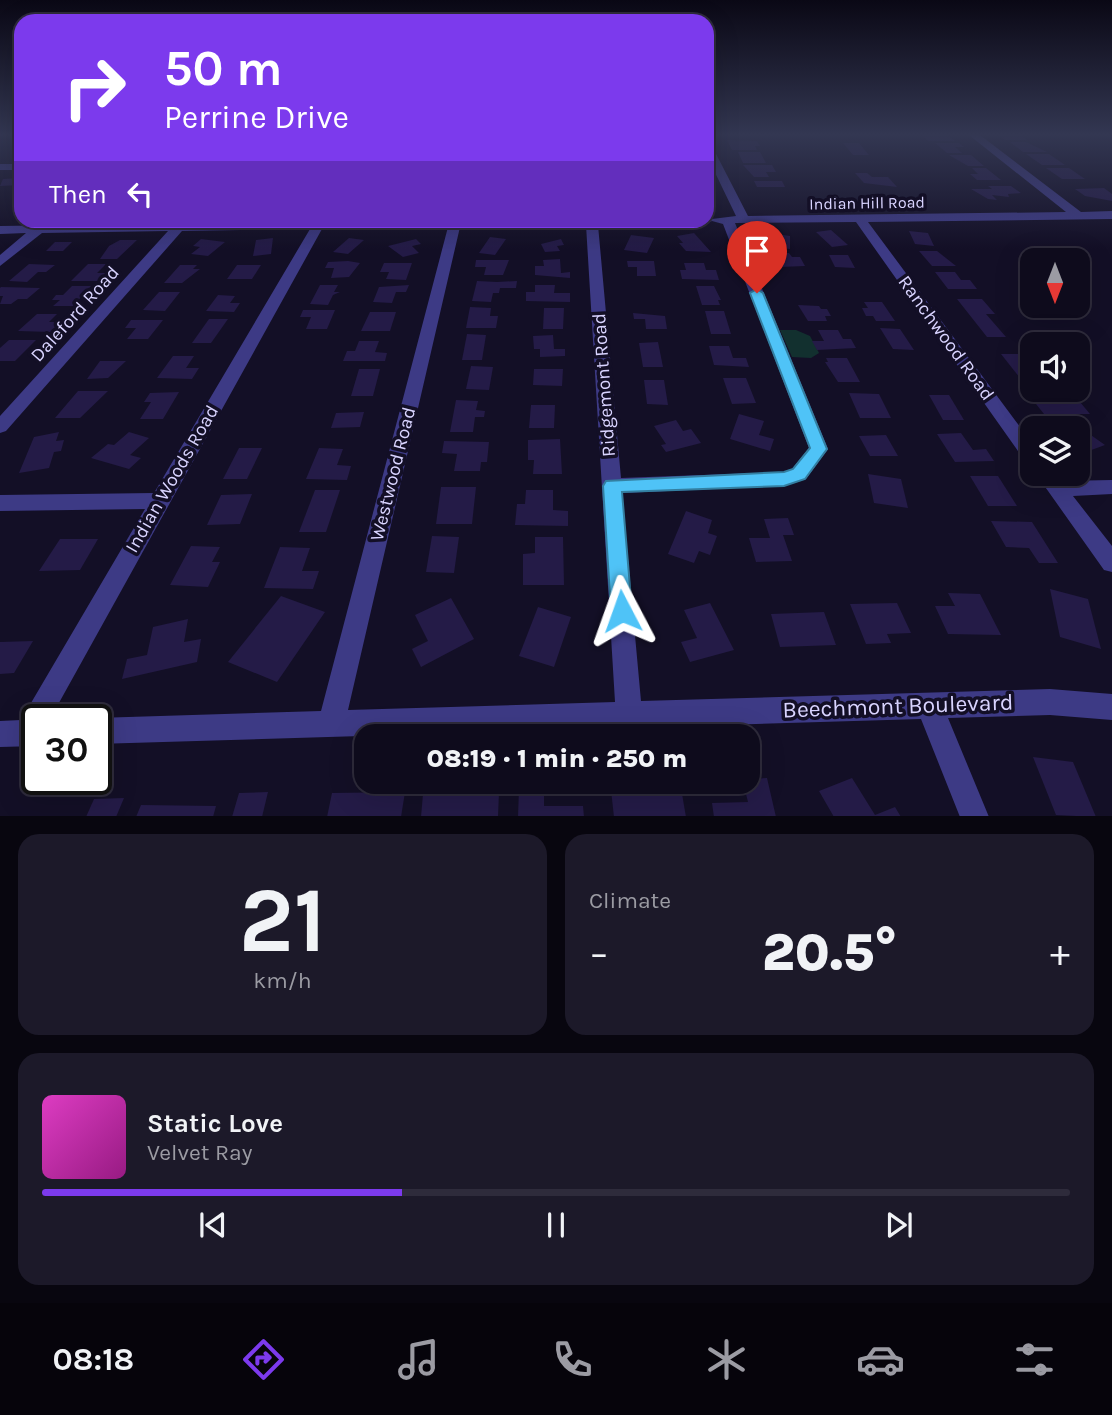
<!DOCTYPE html>
<html lang="en">
<head>
<meta charset="utf-8">
<style>
  body { margin:0; font-family:Karla,sans-serif; background:#1c1929; color:#f1f3f6; height:100vh; display:flex; flex-direction:column; font-size:26px; white-space:nowrap }
  * { box-sizing:border-box; margin:0 }
  p { font-size:23px; color:#9b9ba3 }
  .icon { flex:none; width:38px; height:38px; fill:none; stroke:currentColor; stroke-width:2; stroke-linecap:round; stroke-linejoin:round }
  .map { position:relative; height:816px; overflow:hidden }
  .side { display:flex; flex-direction:column; gap:18px; padding:18px; background:#08060f; flex:1 }
  .side>* { flex:none }
  .hud { position:absolute; left:14px; top:14px; width:700px; height:214px; border-radius:21px; box-shadow:0 7px 28px #0002,0 0 0 2px #2e2b3b; background:#7c3aed; color:#fff; overflow:hidden }
  .needle { width:46px; rotate:180deg }
  .fabs { position:absolute; left:1020px; top:248px; display:grid; gap:14px }
  .fabs a { display:grid; place-items:center; width:70px; height:70px; border-radius:14px; background:#0e0b1c; box-shadow:0 7px 28px #0002,0 0 0 2px #2e2b3b; font-size:35px }
  .speed { position:absolute; left:21px; top:704px; display:flex; gap:14px; font-size:35px; font-weight:700; text-align:center }
  .speed>* { display:grid; place-content:center; width:91px; height:91px; border-radius:50%; background:#0e0b1c; box-shadow:0 7px 28px #0002,0 0 0 2px #2e2b3b; line-height:1 }
  .speed .limit { border:4px solid #111; border-radius:10px; background:#fff; color:#111 }
  .pin { position:absolute; display:grid; place-items:center; width:60px; height:60px; color:#fff; margin:-72px -30px; border-radius:50% 50% 50% 0; rotate:-45deg; box-shadow:0 0 7px #0007 }
  .pin .icon { rotate:45deg }
  .me { position:absolute; width:77px; margin:-38px; rotate:356deg; stroke-linejoin:round; filter:drop-shadow(0 0 5px #0008) }
  .turn { display:flex; align-items:center; gap:24px; height:147px; padding:0 35px; font-size:32px }
  .turn .icon { width:91px; height:91px; stroke-width:2.5 }
  .turn b { display:block; font-size:49px; line-height:60px }
  .then { display:flex; align-items:center; height:66px; padding:0 35px; background:#0003; gap:14px; font-size:26px }
  .big { font-size:52px; font-weight:800; line-height:1.1 }
  .side .tile { flex:1; display:flex; flex-direction:column; justify-content:center; gap:10px; min-width:0; padding:0 24px; border-radius:21px; background:#1c1929 }
  .side .dial { align-items:center; gap:0 }
  .dial b { font-size:91px; line-height:1 }
  .song { display:flex; align-items:center; gap:21px }
  .cover { width:84px; height:84px; border-radius:10px; background:linear-gradient(135deg,hsl(310 70% 55%),hsl(310 70% 35%)) }
  .played { height:7px; border-radius:4px; background:linear-gradient(90deg,#7c3aed 35%,#2e2b3b 35%) }
  .keys { display:flex; justify-content:space-around; direction:ltr }
  .heat { display:flex; justify-content:space-between; align-items:center; font-size:38px; direction:ltr }
  .side .tiles { flex:1; display:grid; gap:18px; grid-template-columns:1fr 1fr }
  .tile:last-child { grid-column:span 2 }
  .trip { position:absolute; left:354px; top:724px; width:406px; height:70px; border-radius:21px; background:#0e0b1c; box-shadow:0 7px 28px #0002,0 0 0 2px #2e2b3b; font-weight:800; line-height:70px; text-align:center }
  .dock { display:flex; height:112px; justify-content:space-around; align-items:center; background:#06040b; color:#9b9ba3 }
  .dock .icon { width:49px; height:49px }
  .dock .current { color:#7c3aed }
  .dock b { font-size:32px; color:#f1f3f6 }
  .map>svg:first-child { display:block }
  .green { fill:#12302f }
  .building { fill:#241b47 }
  .lines { fill:none; stroke-linecap:round; stroke-linejoin:round }
  .minor { fill:#3d3a85; fill-rule:evenodd }
  .route { fill:#4fc3f7; stroke:#337fa1; stroke-width:2 }
  .labels { text-anchor:middle; dominant-baseline:central; stroke-width:7; stroke-linejoin:round; paint-order:stroke }
  .far-street-label { font-size:16px; fill:#d9d4ff; stroke:#130f26 }
  .street-label { font-size:19px; fill:#d9d4ff; stroke:#130f26 }
  .near-street-label { font-size:23px; fill:#d9d4ff; stroke:#130f26 }
</style>
</head>
<body>
<div class="map">
<svg width="1112" height="817" viewBox="0 0 1112 817">
  <rect width="100%" height="100%" fill="#130f26"/>
  <path class="green" d="M780,330H796L810,336L819,353L811,358L792,357Z"/>
  <g class="building">
    <path d="M922,135H947L955,141H928Z"/>
    <path d="M999,135H1020L1027,140H1005Z"/>
    <path d="M727,140L757,141L760,146H755L757,150H732Z"/>
    <path d="M1010,142H1026L1047,152H1023Z"/>
    <path d="M843,143H859L869,155H853Z"/>
    <path d="M935,143H959L964,147H955L962,153H947Z"/>
    <path d="M738,152H760L766,163H743Z"/>
    <path d="M1026,154H1049L1065,165H1042Z"/>
    <path d="M949,155H971L984,166H968Z"/>
    <path d="M743,165H772L776,172H766L769,177H754Z"/>
    <path d="M972,168H986L1001,180H977L970,174H978Z"/>
    <path d="M1046,168H1069L1085,179H1062Z"/>
    <path d="M855,173H867L872,177H888L897,187L864,183Z"/>
    <path d="M21,178V185L0,186L3,179Z"/>
    <path d="M754,181H782L785,187H757Z"/>
    <path d="M988,186H1011L1021,193L1008,194L1009,197L992,195L997,200L988,199L971,189H992Z"/>
    <path d="M1104,188L1112,194V201L1085,196L1075,189Z"/>
    <path d="M831,230L848,245L832,247L816,232Z"/>
    <path d="M909,231L928,233L934,246L915,244Z"/>
    <path d="M764,232L790,236V249L771,247L772,239L763,237Z"/>
    <path d="M694,233L711,252L686,251L679,243H683L677,236Z"/>
    <path d="M631,235L654,238L647,253L624,250Z"/>
    <path d="M490,237L506,239L495,255L479,253Z"/>
    <path d="M273,238L271,254L253,256L256,240Z"/>
    <path d="M349,238L364,240L348,254L333,252Z"/>
    <path d="M201,239L225,242L208,256L191,254L200,247L193,246Z"/>
    <path d="M416,239L421,244L412,246L419,253L403,257L388,246Z"/>
    <path d="M561,239L564,245L557,246L560,251L545,252L541,244Z"/>
    <path d="M120,240H137L117,259H100L109,246Z"/>
    <path d="M55,242H72L63,251H46Z"/>
    <path d="M919,251H937L956,266H932Z"/>
    <path d="M772,253H789L792,257H800L805,266L780,267Z"/>
    <path d="M829,255H848L855,268L835,267Z"/>
    <path d="M560,259L561,273L570,272V278L535,275V266H544L543,260Z"/>
    <path d="M476,260H509L503,275H484L486,267H475Z"/>
    <path d="M627,261H654L656,276H637V267H628Z"/>
    <path d="M328,262L348,261L360,263L349,277L331,278L334,268H325Z"/>
    <path d="M384,263H412L406,280L386,279L389,272H380Z"/>
    <path d="M684,263H704L706,270H716L719,280L682,279L680,270H686Z"/>
    <path d="M29,264L55,265L46,272H38L27,282L9,281Z"/>
    <path d="M88,264H106L97,273H107L99,281H71Z"/>
    <path d="M180,265H197L193,269H200L182,283H164Z"/>
    <path d="M237,265H261L252,279H227Z"/>
    <path d="M935,272H955L961,280H970L977,289H948Z"/>
    <path d="M477,281L497,282L517,281L516,288H500L499,293H493L491,302L472,301Z"/>
    <path d="M320,285H338L334,292H340L333,295L328,305L310,304Z"/>
    <path d="M409,285L406,292H396L392,303L373,302L379,287Z"/>
    <path d="M535,285H555L554,293H570V302L526,301V292H535Z"/>
    <path d="M72,286H91L73,306H53L60,300H52L56,295H63Z"/>
    <path d="M696,286H714L721,300H718L720,305H702Z"/>
    <path d="M0,288L1,287L40,288L27,299H18L11,304H0L3,296H0Z"/>
    <path d="M159,292H180L165,311L143,310Z"/>
    <path d="M218,295L235,296L230,303H240L234,312L206,311Z"/>
    <path d="M957,299H982L995,314H986L1006,337H987Z"/>
    <path d="M864,302H882L895,321H876L873,316H866L862,308H868Z"/>
    <path d="M798,305L819,306L821,309H827L831,316H825L827,321H808Z"/>
    <path d="M470,307L491,308L490,316H498L496,328H466Z"/>
    <path d="M544,308H564L563,329H543Z"/>
    <path d="M303,310H335L327,329H306L311,317H300Z"/>
    <path d="M705,311H724L731,334H711Z"/>
    <path d="M370,312H396L390,331H361Z"/>
    <path d="M633,313L665,316L667,329H646L645,319H634Z"/>
    <path d="M37,314H57L49,322H60L51,332L18,331Z"/>
    <path d="M209,319H228L211,343H192Z"/>
    <path d="M131,320H163L148,339H127L136,328H125Z"/>
    <path d="M880,328L900,329L914,350L893,349Z"/>
    <path d="M818,330H838L843,339H851L856,348L817,350L812,341H824Z"/>
    <path d="M467,334L486,335L482,360H462Z"/>
    <path d="M553,335L554,349H565V356L540,357V349H534L533,336Z"/>
    <path d="M9,340H36L15,361H0V348Z"/>
    <path d="M359,341H379L375,352L387,353L385,361H343L347,351H355Z"/>
    <path d="M658,342L663,367H643L639,343Z"/>
    <path d="M709,346H729L733,358H746L749,367L714,365Z"/>
    <path d="M1001,354H1024L1032,364V377L1020,378Z"/>
    <path d="M173,356H194L186,368H199L192,379L157,378Z"/>
    <path d="M826,358H847L860,382H838L825,362H828Z"/>
    <path d="M100,361H126L108,378L87,379Z"/>
    <path d="M471,366L493,367L489,390L466,389Z"/>
    <path d="M359,369H380L373,396H351Z"/>
    <path d="M534,369H563L562,386L533,385Z"/>
    <path d="M723,378H746L756,403L732,404Z"/>
    <path d="M644,380H664L668,405L647,404Z"/>
    <path d="M1038,390H1070L1090,414H1044L1036,404H1049Z"/>
    <path d="M78,391H108L80,418H55Z"/>
    <path d="M179,392L163,419H140L151,402H144L150,393Z"/>
    <path d="M849,393L879,394L891,418H860Z"/>
    <path d="M929,395H949L964,420H943Z"/>
    <path d="M456,400L478,401L476,410L485,411L484,417H475L473,432H450Z"/>
    <path d="M531,405H555L554,428H529Z"/>
    <path d="M364,412L360,427L331,428L336,413Z"/>
    <path d="M739,414L764,421L759,435L774,439L770,451L730,439Z"/>
    <path d="M676,420L683,431L691,429L701,443L666,452L661,445L666,444L654,426Z"/>
    <path d="M1073,422L1078,426L1105,445L1086,452L1078,446V429H1056Z"/>
    <path d="M59,432L56,441L64,440L61,451L54,452L49,468L19,473L34,437Z"/>
    <path d="M129,432L149,438L130,455L141,458L129,469L91,458L108,444L114,445Z"/>
    <path d="M961,433L973,450L986,449L994,461L955,462L937,434Z"/>
    <path d="M886,435L898,456H870L859,436Z"/>
    <path d="M560,439L562,474H533L534,460H528V440Z"/>
    <path d="M444,441L489,442L487,462H481L480,471H454L457,454L442,453Z"/>
    <path d="M239,448H262L247,479H223Z"/>
    <path d="M319,448L343,449L337,465L351,466L347,480L306,479Z"/>
    <path d="M868,474L901,479L908,508L874,503Z"/>
    <path d="M970,476H998L1017,506H988Z"/>
    <path d="M441,487H476L472,524H436Z"/>
    <path d="M315,490H340L326,532H299Z"/>
    <path d="M526,490H553V510L568,511V526L515,525L517,504H525Z"/>
    <path d="M252,494L240,524L207,525L221,495Z"/>
    <path d="M686,511L712,520L708,533L717,536L710,555L699,551L694,563L668,554Z"/>
    <path d="M788,518L794,535H783L792,561L756,562L749,538H770L764,519Z"/>
    <path d="M991,521L1032,522L1058,563H1039L1029,548L1006,547Z"/>
    <path d="M432,536L459,537L454,573L426,572Z"/>
    <path d="M535,537H563L564,585H523V554L535,553Z"/>
    <path d="M60,539H98L80,570L39,571Z"/>
    <path d="M191,546L220,547L212,562H220L208,587L170,585Z"/>
    <path d="M280,547L310,548L302,571H319L313,589L264,588Z"/>
    <path d="M1050,589L1088,599L1101,649L1060,637Z"/>
    <path d="M948,593L980,594L1001,635L948,634L935,606H955Z"/>
    <path d="M281,596L325,612L277,682L228,662Z"/>
    <path d="M451,598L474,639L421,667L412,649L428,641L415,615Z"/>
    <path d="M710,603L734,650L690,662L681,642L697,638L684,610Z"/>
    <path d="M897,603L911,633L887,634L891,643L866,644L850,604Z"/>
    <path d="M538,607L571,617L554,667L519,656Z"/>
    <path d="M824,612L836,645L780,647L771,614Z"/>
    <path d="M188,619L184,642L201,639L197,662L122,679L127,659L147,655L153,627Z"/>
    <path d="M33,641L14,673L0,674V642Z"/>
    <path d="M1033,757L1073,762L1096,817L1056,815Z"/>
    <path d="M767,778L776,817H714L712,803L748,802L743,782H747V779Z"/>
    <path d="M852,778L875,815L895,807L901,817H834L819,791Z"/>
    <path d="M519,788H544V806H583L584,817H518Z"/>
    <path d="M681,788L686,817H614L611,790Z"/>
    <path d="M268,792L262,817H232L239,793Z"/>
    <path d="M405,792L401,817H327L332,793Z"/>
    <path d="M499,792L498,817H421L423,794Z"/>
    <path d="M124,798L116,817H86L94,799Z"/>
    <path d="M141,805L216,806L213,817H136Z"/>
  </g>
  <g class="lines">
    <g class="minor">
      <path d="M969,135H980L1081,212L1112,211V219L868,222L1032,443V463L1025,461L856,222L735,223L828,449L806,479L784,486L622,493L641,701L1050,689L1112,694V720L1050,715L948,718L989,817H960L921,719L96,744V719H92L96,718L321,711L448,227L322,229L50,719H37V746L0,747V721L21,720L145,509L0,511V495L154,493L310,229L182,231L6,431L0,433V416L168,231L42,233L0,266V255L26,233L0,234V226L413,220H707V217L712,219L736,216L707,156V143L712,146L748,216L1066,212ZM712,221L723,224L809,448L792,469L784,472L621,478L598,225L706,224ZM586,225L615,702L348,710L460,227Z"/>
      <rect x="0" y="164" width="21" height="6"/>
      <path d="M1036,474H1057L1062,481L1112,480V494L1073,496L1112,546V572L1104,570Z"/>
    </g>
  </g>
  <linearGradient id="sky" x2="0" y2="1"><stop stop-color="#0a0815"/><stop offset="0.54" stop-color="#333752"/><stop offset="1" stop-color="#333752" stop-opacity="0"/></linearGradient>
  <rect width="1112" height="249" fill="url(#sky)"/>
  <path class="route" d="M757,289L763,293L827,449L805,479L784,486L622,492L632,611L629,618L622,621L614,618L611,611L603,486L606,481L784,472L793,469L810,448L750,293Z"/>
  <g class="labels">
    <g class="far-street-label">
      <text transform="translate(867 203) rotate(-1)">Indian Hill Road</text>
    </g>
    <g class="street-label">
      <text transform="translate(75 314) rotate(-48)">Daleford Road</text>
      <text transform="translate(946 338) rotate(54)">Ranchwood Road</text>
      <text transform="translate(604 385) rotate(-94)">Ridgemont Road</text>
      <text transform="translate(393 474) rotate(-76)">Westwood Road</text>
      <text transform="translate(172 479) rotate(-60)">Indian Woods Road</text>
    </g>
    <g class="near-street-label">
      <text transform="translate(898 706) rotate(-2)">Beechmont Boulevard</text>
    </g>
  </g>
</svg>
<div class="fabs">
<a><svg class="needle" viewBox="-14 -14 28 28"><path d="M0-13l5 13h-10z" fill="#e53935"/><path d="M0 13l5-13h-10z" fill="#9b9ba3"/></svg></a>
<a><svg class="icon" aria-label="sound" viewBox="0 0 24 24"><path d="M4 9h4l5-4v14l-5-4H4zM17 9q2 3 0 6"/></svg></a>
<a><svg class="icon" aria-label="layers" viewBox="0 0 24 24"><path d="M12 4l9 5-9 5-9-5zM3 14l9 5 9-5"/></svg></a>
</div>
<div class="speed"><div class="limit">30</div></div>
<div class="pin" style="left:757px;top:293px;background:#d93025"><svg class="icon" aria-label="arrive" viewBox="0 0 24 24"><path d="M6 21V4h12l-3 4 3 4H6"/></svg></div>
<svg class="me" style="left:622px;top:611px" viewBox="-20 -20 40 40"><path d="M0-17L14 15 0 8-14 15z" fill="#4fc3f7" stroke="#fff" stroke-width="4"/></svg>
<div class="trip">08:19 · 1 min · 250 m</div>
<div class="hud">
<div class="turn"><svg class="icon" aria-label="right" viewBox="0 0 24 24"><path d="M7 20v-9h11M14 6l5 5-5 5"/></svg><div><b>50 m</b>Perrine Drive</div></div>
<div class="then">Then<svg class="icon" aria-label="left" viewBox="0 0 24 24"><path d="M17 20v-9H6M10 6l-5 5 5 5"/></svg></div>
</div>
</div>
<section class="side">
<div class="tiles">
<div class="tile dial"><b>21</b><p>km/h</p></div>
<div class="tile"><p>Climate</p>
<div class="heat"><a>−</a><b class="big">20.5°</b><a>+</a></div>
</div>
<div class="tile">
<div class="song"><i class="cover"></i><div><b>Static Love</b><p>Velvet Ray</p></div></div>
<div class="played"></div>
<div class="keys"><svg class="icon" aria-label="previous" viewBox="0 0 24 24"><path d="M18 5L8 12l10 7zM5 5v14"/></svg><svg class="icon" aria-label="pause" viewBox="0 0 24 24"><path d="M8 5v14M16 5v14"/></svg><svg class="icon" aria-label="next" viewBox="0 0 24 24"><path d="M6 5l10 7-10 7zM19 5v14"/></svg></div>
</div>
</div>
</section>
<nav class="dock">
<b>08:18</b>
<svg class="icon current" aria-label="directions" viewBox="0 0 24 24"><path d="M12 3l9 9-9 9-9-9zM9 14v-3h6M13 9l2 2-2 2"/></svg>
<svg class="icon" aria-label="music" viewBox="0 0 24 24"><path d="M9 18V5l10-2v13"/><circle cx="6" cy="18" r="3"/><circle cx="16" cy="16" r="3"/></svg>
<svg class="icon" aria-label="phone" viewBox="0 0 24 24"><path d="M5 4h4l2 5-3 2q2 4 5 5l2-3 5 2v4C11 20 4 13 5 4z"/></svg>
<svg class="icon" aria-label="climate" viewBox="0 0 24 24"><path d="M12 3v18M4 7l16 10M4 17L20 7"/></svg>
<svg class="icon" aria-label="car" viewBox="0 0 24 24"><path d="M5 17H2v-5l4-1 3-4h7l3 4 3 1v5h-3M9 17h6M6 11h13"/><circle cx="7" cy="17" r="2"/><circle cx="17" cy="17" r="2"/></svg>
<svg class="icon" aria-label="filters" viewBox="0 0 24 24"><path d="M4 7h16M4 17h16"/><circle cx="9" cy="7" r="2"/><circle cx="15" cy="17" r="2"/></svg>
</nav>
</body>
</html>
